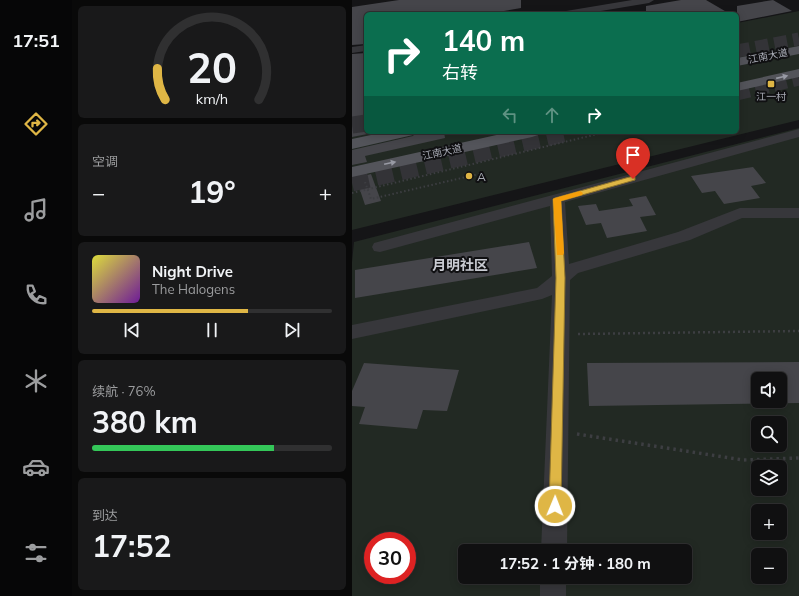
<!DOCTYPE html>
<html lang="zh">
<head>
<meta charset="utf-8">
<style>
  body { margin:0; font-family:Mulish,"Noto Sans SC",sans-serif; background:#19191a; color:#f1f3f6; height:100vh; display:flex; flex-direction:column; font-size:15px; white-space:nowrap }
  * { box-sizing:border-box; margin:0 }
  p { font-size:13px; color:#9c9d9f }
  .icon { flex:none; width:22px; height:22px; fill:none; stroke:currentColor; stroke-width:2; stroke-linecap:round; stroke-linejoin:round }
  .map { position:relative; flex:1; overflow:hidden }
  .sheet { display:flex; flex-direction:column; gap:6px; padding:6px; background:#090909; width:280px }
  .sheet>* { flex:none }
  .hud { position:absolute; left:12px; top:12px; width:375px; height:122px; border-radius:6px; box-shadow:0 2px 10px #0003,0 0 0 1px #303031; background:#0b6e4f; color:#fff; overflow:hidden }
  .tools { position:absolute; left:399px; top:372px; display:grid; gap:8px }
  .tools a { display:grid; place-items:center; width:36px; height:36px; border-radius:6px; background:#101011; box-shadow:0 2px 10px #0003,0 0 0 1px #303031; font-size:20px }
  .speed { position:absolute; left:12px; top:532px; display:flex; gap:8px; font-size:20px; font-weight:700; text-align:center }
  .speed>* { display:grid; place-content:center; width:52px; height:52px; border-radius:50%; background:#101011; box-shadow:0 2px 10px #0003,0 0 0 1px #303031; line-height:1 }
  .speed .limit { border:6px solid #d22; background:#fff; color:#111 }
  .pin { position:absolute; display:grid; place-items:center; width:34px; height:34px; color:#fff; margin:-41px -17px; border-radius:50% 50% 50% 0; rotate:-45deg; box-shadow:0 0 4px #0007 }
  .pin .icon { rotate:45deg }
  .me { position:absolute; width:44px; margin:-22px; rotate:1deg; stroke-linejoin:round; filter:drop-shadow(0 0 3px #0008) }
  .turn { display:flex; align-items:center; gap:14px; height:84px; padding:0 12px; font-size:18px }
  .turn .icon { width:52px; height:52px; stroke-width:2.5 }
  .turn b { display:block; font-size:28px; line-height:34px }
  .lanes { display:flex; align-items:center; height:38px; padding:0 12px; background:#0003; justify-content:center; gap:20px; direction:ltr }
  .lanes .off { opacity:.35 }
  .big { font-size:30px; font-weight:700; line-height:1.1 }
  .sheet .widget { flex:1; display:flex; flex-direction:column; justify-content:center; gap:6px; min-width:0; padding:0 14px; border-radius:6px; background:#19191a }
  .sheet .dial { align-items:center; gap:0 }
  .dial svg { height:104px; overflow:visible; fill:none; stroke:#303031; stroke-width:7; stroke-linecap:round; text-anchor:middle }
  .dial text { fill:#f1f3f6; stroke:none }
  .song { display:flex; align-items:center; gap:12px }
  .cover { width:48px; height:48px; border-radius:6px; background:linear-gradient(135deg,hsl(60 70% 55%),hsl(280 70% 35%)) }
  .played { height:4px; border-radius:2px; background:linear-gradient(90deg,#dfb645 65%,#303031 65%) }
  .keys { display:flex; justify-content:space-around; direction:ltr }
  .heat { display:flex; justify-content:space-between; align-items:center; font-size:22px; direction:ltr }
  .charge { height:6px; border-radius:3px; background:linear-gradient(90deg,#34c759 76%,#303031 0) }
  .trip { position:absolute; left:106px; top:544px; width:234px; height:40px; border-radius:6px; background:#101011; box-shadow:0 2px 10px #0003,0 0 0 1px #303031; font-weight:700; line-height:40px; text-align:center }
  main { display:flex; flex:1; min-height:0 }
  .menu { display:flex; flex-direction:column; width:72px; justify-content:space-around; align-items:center; background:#060607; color:#9c9d9f }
  .menu .icon { width:28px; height:28px }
  .menu .current { color:#dfb645 }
  .menu b { font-size:18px; color:#f1f3f6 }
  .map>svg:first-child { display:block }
  .green { fill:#222923; fill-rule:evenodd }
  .building { fill:#45454a; fill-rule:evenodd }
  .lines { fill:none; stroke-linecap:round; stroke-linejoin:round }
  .highway-tunnel-far1 { stroke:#333337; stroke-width:13; stroke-dasharray:13 6; stroke-linecap:butt }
  .highway-tunnel { stroke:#333337; stroke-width:17; stroke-dasharray:17 8; stroke-linecap:butt }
  .path-far2 { stroke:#3d3e42; stroke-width:2; stroke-dasharray:1.5 2.5; stroke-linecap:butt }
  .path-far1 { stroke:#3d3e42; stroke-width:2.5; stroke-dasharray:2 3; stroke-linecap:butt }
  .path { stroke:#3d3e42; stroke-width:3.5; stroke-dasharray:2.5 4; stroke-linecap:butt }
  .street { fill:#37373b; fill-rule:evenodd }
  .primary { fill:#53545a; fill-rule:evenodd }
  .oneway { fill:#989aa4 }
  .route { fill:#dfb645; stroke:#91762d }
  .slow { fill:#f59e0b }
  .poi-dot { fill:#dfb645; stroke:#101012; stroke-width:1.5 }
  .labels { text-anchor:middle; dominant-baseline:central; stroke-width:4; stroke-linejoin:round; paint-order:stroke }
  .far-street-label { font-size:10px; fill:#a9acb6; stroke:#101012 }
  .far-poi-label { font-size:10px; fill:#a9acb6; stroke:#101012 }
  .poi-label { font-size:12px; fill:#a9acb6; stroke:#101012; text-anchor:start }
  .quarter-label { font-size:14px; font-weight:bold; fill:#c9cbd2; stroke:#101012 }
</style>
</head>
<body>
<main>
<nav class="menu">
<b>17:51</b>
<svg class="icon current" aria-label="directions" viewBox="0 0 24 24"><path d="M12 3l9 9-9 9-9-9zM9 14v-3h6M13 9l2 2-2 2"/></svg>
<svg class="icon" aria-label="music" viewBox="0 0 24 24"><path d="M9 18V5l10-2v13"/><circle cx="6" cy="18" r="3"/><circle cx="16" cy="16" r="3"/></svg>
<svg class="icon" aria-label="phone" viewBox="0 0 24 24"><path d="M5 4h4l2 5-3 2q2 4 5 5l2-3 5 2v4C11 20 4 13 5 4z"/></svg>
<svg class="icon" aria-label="climate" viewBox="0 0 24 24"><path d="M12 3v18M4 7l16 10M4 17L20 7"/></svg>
<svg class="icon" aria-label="car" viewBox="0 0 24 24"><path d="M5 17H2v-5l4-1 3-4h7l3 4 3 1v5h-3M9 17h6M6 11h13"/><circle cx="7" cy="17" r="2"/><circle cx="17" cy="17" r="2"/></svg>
<svg class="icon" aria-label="filters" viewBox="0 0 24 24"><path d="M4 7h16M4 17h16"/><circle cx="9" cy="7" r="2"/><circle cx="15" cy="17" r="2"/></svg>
</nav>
<section class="sheet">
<div class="widget dial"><svg viewBox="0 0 100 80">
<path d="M14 69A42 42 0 1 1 86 69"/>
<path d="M14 69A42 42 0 0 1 8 45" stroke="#dfb645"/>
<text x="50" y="56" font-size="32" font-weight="700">20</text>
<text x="50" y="72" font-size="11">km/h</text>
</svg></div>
<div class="widget"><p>空调</p>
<div class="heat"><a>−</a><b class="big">19°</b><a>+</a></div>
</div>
<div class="widget">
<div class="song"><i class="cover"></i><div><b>Night Drive</b><p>The Halogens</p></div></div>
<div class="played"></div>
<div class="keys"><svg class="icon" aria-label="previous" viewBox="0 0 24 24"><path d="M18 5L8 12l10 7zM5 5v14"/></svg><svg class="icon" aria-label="pause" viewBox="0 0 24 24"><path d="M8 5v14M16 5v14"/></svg><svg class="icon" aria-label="next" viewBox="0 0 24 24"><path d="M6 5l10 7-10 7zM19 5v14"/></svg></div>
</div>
<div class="widget"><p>续航 · 76%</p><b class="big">380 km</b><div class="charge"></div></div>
<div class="widget"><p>到达</p><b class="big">17:52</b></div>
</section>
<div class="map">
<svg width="447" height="596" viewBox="0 0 447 596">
  <rect width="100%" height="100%" fill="#151517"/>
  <g class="green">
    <path d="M447,11V120L0,230V101L14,132H385V23Z"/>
    <path d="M447,128V596H0V262L2,242ZM406,379H428V401H406ZM406,423H428V445H406ZM406,467H428V489H406ZM406,511H428V533H406ZM21,541H55V575H21ZM113,551H333V577H113ZM406,555H428V577H406Z"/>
  </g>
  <g class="building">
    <path d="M47,0H169V8L134,14H14V44L0,45V7Z"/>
    <path d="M329,0H354L378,14H294V6Z"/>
    <path d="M421,0L440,11L385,22V6Z"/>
    <path d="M14,53V132H26L0,137V54Z"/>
    <path d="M64,132H92L93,138L13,156L15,162L0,165V150L61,136Z"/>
    <path d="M401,167L414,183L399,186L408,198L372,204L363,191L350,193L339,176Z"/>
    <path d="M19,174L29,201L13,205L4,178Z"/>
    <path d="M294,196L304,215L288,217L295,231L255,238L249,223L234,225L226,206L244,204L247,211L281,206L277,199Z"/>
    <path d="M177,242L185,268L3,298V270Z"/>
    <path d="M447,362V403L237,406L235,363ZM406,379H428V401H406Z"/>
    <path d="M12,363L107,370L95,411L71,410L65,429L7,424L13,407L0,406V391Z"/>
  </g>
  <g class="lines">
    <g class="highway-tunnel-far1">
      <path d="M385,51L447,39"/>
      <path d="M385,94L447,79"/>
    </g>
    <g class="highway-tunnel">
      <path d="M0,125L14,123"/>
      <path d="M0,183L219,132"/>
    </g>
    <g class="path-far2">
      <path d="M13,182L19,199L127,174"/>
      <path d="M0,193L254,132"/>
    </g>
    <path class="path-far1" d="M226,334L447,331"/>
    <path class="path" d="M225,434L391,460L447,458"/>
    <g class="street">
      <path d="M280,0H302L297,3L231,14H209L214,11Z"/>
      <path d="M14,45V51L0,53V47Z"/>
      <path d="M447,129V137L213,202L217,264L326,232L388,208H447V218H390L338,240L226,273L218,280L215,551H189L200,295L190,299L0,339V325L185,288L200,276L198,206L28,252L22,251L20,247L22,243Z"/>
      <rect x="188" y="577" width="26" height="19"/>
    </g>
    <g class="primary">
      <path d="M447,46V54L385,66V58Z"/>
      <path d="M447,69V77L385,91V83Z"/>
      <path d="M33,132H63L61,135L0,149V139Z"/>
      <path d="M158,132H188L186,135L180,137L0,177V167Z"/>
    </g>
  </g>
  <defs><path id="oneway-solid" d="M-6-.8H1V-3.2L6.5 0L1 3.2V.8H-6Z"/></defs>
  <g class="oneway">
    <use href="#oneway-solid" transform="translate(430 77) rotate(-13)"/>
    <use href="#oneway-solid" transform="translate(38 163) rotate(-12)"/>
  </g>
  <path class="route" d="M281,176L283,177V180L209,201L213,278L209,506L207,510L203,512L199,510L197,506L204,278L201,199L203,198Z"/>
  <path class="slow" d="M228,191L231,193L230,195L209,201L212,253L211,255H205L201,199L203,198Z"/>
  <g class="poi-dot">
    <rect x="415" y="80" width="8" height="8" rx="2"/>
    <circle cx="117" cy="176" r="4"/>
  </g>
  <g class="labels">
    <g class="far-street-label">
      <text transform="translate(416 56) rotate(-11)">江南大道</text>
      <text transform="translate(90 152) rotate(-12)">江南大道</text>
    </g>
    <g class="far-poi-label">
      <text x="419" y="96">江一村</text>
    </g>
    <g class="poi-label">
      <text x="125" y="176">A</text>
    </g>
    <g class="quarter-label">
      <text x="108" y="265">月明社区</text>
    </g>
  </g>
</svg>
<div class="tools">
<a><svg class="icon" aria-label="sound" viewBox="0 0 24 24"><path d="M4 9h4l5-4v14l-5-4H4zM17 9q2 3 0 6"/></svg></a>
<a><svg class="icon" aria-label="search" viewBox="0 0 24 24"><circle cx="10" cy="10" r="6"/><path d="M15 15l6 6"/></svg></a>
<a><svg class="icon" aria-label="layers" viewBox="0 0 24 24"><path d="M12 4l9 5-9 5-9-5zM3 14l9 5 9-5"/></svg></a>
<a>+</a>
<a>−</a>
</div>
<div class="speed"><div class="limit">30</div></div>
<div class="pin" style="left:281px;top:179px;background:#d93025"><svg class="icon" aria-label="arrive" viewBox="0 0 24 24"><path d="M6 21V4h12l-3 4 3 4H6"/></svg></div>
<svg class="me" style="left:203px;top:506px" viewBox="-20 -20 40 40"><circle r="17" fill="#dfb645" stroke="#fff" stroke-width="3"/><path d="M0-11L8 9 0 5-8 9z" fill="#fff"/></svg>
<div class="trip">17:52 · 1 分钟 · 180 m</div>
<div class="hud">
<div class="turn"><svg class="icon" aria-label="right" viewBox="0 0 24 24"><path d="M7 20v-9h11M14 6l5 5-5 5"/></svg><div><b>140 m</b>右转</div></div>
<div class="lanes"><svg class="icon off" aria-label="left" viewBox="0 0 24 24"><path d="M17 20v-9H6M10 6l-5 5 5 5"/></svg><svg class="icon off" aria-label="ahead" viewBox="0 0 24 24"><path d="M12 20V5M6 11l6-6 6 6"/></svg><svg class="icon" aria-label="right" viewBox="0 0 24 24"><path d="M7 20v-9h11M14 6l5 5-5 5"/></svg></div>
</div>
</div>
</main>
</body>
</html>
